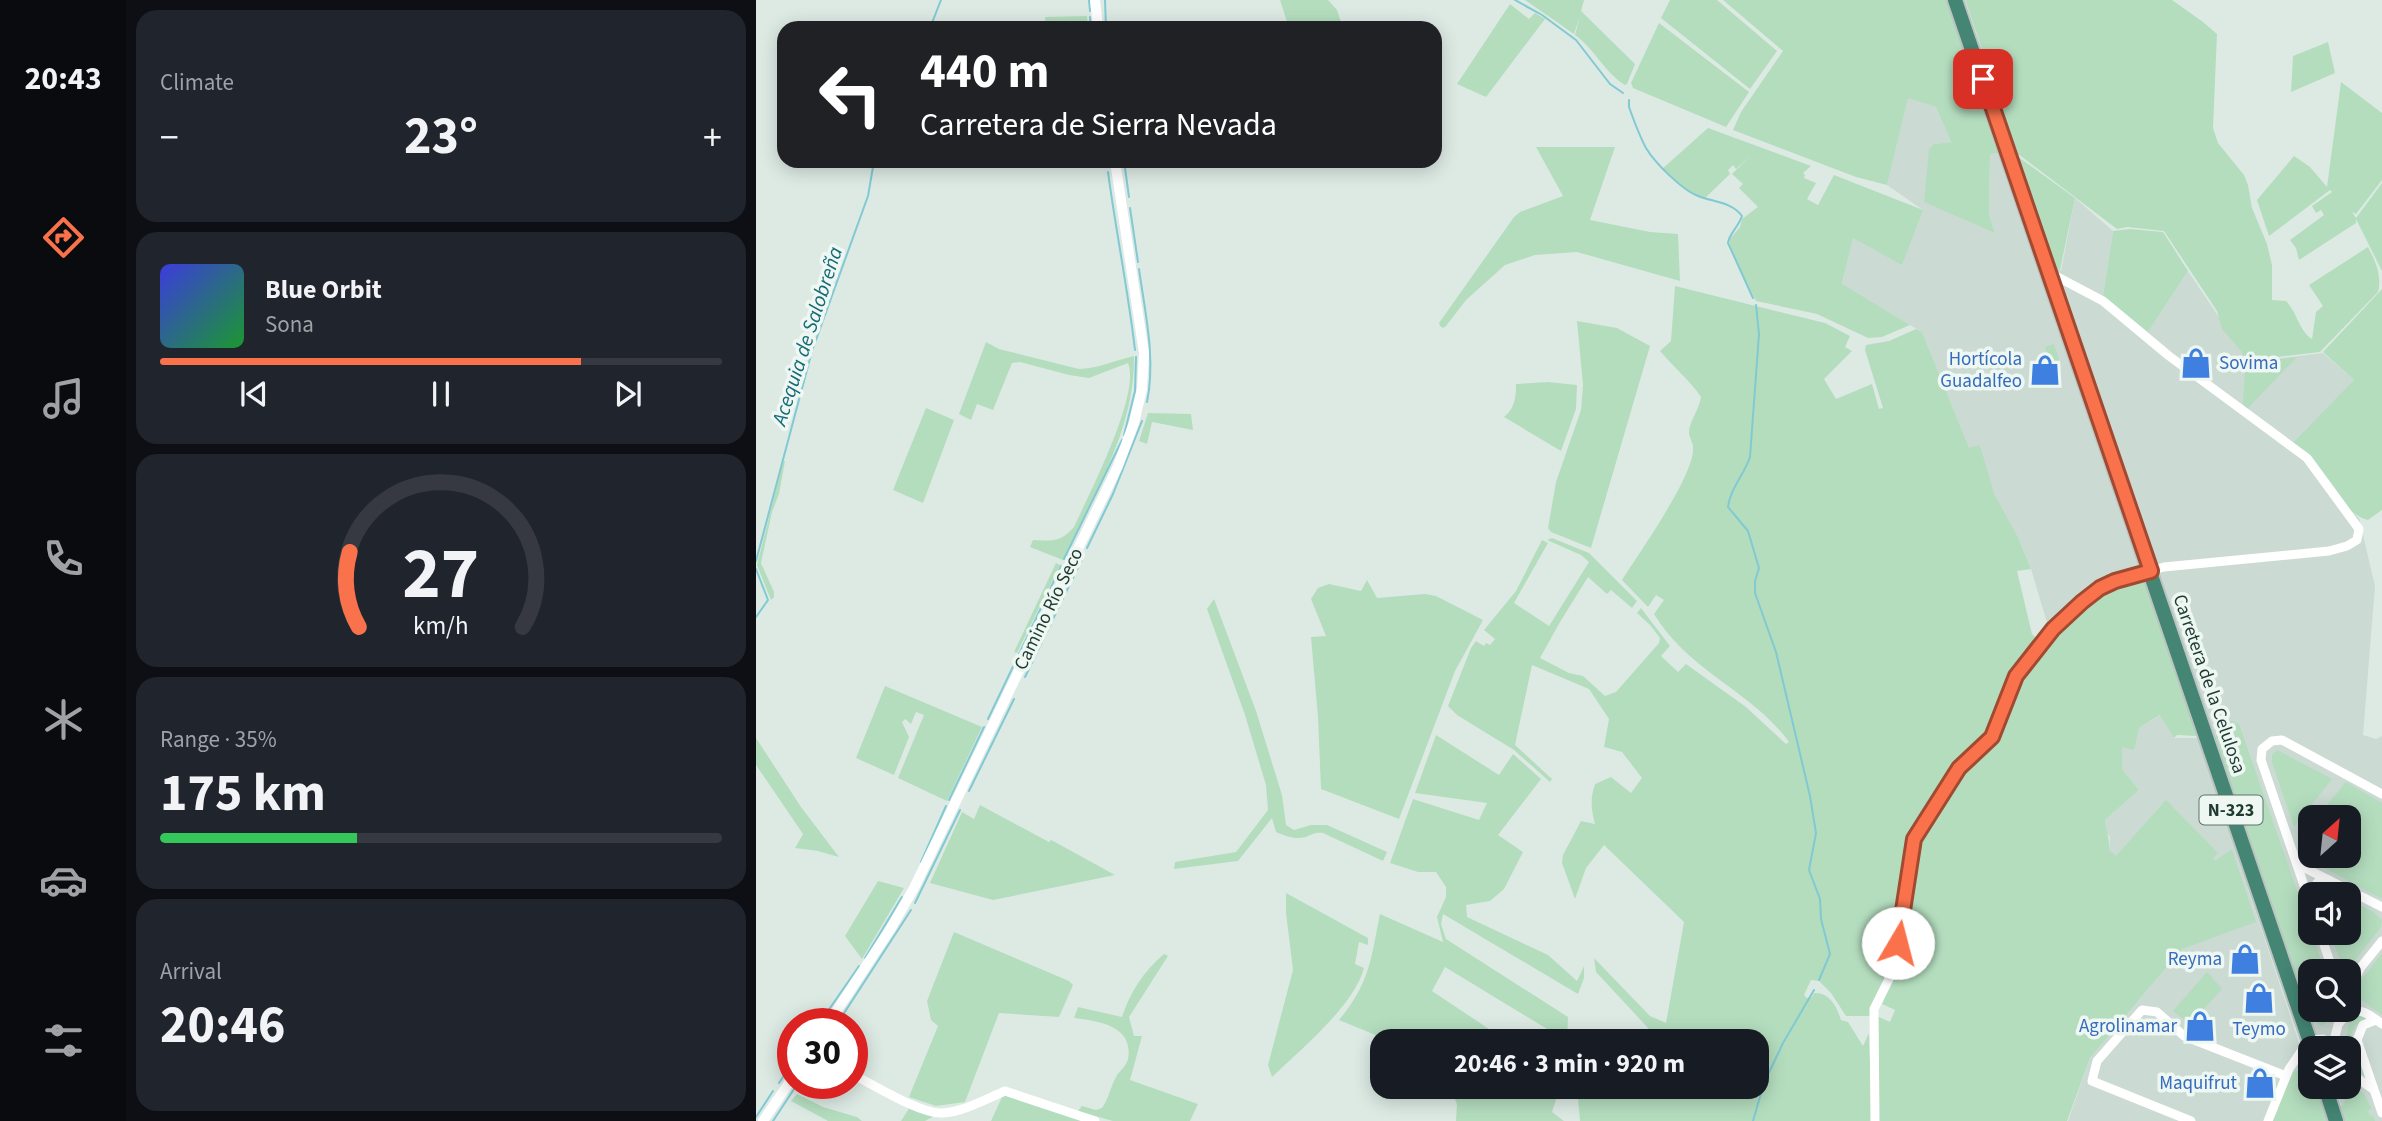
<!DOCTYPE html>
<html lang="en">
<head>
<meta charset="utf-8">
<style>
  body { margin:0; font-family:"Source Sans 3",sans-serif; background:#20242c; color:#f1f3f6; height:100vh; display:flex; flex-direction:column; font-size:26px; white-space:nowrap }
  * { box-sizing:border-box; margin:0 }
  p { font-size:23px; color:#9ea1a6 }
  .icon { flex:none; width:38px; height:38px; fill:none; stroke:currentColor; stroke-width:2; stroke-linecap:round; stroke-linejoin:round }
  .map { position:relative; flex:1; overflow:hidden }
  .details { display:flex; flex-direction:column; gap:10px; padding:10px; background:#0d0f14; width:630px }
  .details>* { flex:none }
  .hud { position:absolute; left:21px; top:21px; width:665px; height:147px; border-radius:21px; box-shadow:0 4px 18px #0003; background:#202124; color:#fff; overflow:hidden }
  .needle { width:46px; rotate:27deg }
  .fabs { position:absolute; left:1542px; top:805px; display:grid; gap:14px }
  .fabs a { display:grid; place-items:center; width:63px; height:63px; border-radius:14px; background:#171b24; box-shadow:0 4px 18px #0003; font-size:35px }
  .speed { position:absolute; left:21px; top:1008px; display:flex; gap:14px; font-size:35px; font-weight:700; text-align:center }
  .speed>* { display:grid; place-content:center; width:91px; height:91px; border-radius:50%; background:#171b24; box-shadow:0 4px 18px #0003; line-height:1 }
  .speed .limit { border:10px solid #d22; background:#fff; color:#111 }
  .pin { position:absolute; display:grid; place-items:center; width:60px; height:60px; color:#fff; margin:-30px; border-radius:14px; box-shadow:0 4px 10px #0006 }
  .me { position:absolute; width:77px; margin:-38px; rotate:8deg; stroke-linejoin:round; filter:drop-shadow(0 0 5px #0008) }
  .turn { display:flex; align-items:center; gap:24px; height:147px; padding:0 28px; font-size:32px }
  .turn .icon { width:91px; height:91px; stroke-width:2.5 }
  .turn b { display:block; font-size:49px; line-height:60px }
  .big { font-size:52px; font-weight:700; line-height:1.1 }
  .details .tile { flex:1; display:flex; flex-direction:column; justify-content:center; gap:10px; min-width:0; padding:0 24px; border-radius:21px; background:#20242c }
  .details .dial { align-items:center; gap:0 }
  .dial svg { height:182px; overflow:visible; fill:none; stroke:#363941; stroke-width:7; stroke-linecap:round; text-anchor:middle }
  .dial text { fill:#f1f3f6; stroke:none }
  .song { display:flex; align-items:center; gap:21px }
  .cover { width:84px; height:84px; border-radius:10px; background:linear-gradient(135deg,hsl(240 70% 55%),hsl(130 70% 35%)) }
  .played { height:7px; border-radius:4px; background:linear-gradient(90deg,#f9724c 75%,#363941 75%) }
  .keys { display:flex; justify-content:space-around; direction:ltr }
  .heat { display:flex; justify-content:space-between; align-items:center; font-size:38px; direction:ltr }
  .charge { height:10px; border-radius:5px; background:linear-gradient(90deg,#34c759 35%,#363941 0) }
  .trip { position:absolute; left:614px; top:1029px; width:399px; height:70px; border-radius:21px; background:#171b24; box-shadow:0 4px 18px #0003; font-weight:700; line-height:70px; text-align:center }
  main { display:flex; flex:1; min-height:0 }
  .tab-bar { display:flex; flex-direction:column; width:126px; justify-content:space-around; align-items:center; background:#090b0e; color:#9ea1a6 }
  .tab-bar .icon { width:49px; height:49px }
  .tab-bar .current { color:#f9724c }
  .tab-bar b { font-size:32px; color:#f1f3f6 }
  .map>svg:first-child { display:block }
  .built { fill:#cbdad3; fill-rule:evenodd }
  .green { fill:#b4ddbe }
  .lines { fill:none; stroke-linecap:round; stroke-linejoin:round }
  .stream { stroke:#81c9d3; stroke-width:2 }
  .trunk-casing { stroke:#bcc4c2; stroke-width:18 }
  .minor { stroke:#fff; stroke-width:9 }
  .tertiary { stroke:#fff; stroke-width:10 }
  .trunk { stroke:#448574; stroke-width:14 }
  .route-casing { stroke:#a24a31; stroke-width:18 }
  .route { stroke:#f9724c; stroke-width:12 }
  .labels { text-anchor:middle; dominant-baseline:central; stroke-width:7; stroke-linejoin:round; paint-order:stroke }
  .shield { fill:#eef7f2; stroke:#5c736c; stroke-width:2 }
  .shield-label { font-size:18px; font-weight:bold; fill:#1e3a32 }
  .shop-label { font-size:19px; fill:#366cbe; stroke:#eef7f2; text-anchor:end }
  .street-label { font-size:19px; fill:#1e3a32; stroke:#eef7f2 }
  .water-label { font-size:21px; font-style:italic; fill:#166b78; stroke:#eef7f2 }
</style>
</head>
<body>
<main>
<nav class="tab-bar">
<b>20:43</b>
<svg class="icon current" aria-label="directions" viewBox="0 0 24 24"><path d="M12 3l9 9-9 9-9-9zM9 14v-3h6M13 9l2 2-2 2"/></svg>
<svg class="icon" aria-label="music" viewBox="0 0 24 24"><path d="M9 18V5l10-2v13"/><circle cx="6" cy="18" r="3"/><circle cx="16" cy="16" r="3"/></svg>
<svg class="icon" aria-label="phone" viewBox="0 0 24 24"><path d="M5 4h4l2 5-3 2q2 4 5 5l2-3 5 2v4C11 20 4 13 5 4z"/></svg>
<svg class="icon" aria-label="climate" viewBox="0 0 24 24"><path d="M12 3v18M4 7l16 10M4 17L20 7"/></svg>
<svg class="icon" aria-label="car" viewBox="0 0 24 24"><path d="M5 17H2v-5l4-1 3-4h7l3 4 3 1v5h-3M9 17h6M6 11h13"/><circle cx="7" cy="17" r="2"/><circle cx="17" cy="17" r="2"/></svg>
<svg class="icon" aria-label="filters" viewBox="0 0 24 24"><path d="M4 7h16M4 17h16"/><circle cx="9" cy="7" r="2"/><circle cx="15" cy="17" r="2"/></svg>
</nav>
<section class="details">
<div class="tile"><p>Climate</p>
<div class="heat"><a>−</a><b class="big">23°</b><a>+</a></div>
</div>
<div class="tile">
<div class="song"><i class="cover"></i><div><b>Blue Orbit</b><p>Sona</p></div></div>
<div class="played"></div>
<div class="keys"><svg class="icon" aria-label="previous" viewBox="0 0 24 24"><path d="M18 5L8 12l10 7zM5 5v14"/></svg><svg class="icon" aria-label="pause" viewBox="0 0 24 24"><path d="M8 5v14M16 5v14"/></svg><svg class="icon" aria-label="next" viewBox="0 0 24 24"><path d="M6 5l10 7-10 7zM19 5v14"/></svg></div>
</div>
<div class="tile dial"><svg viewBox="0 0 100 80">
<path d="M14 69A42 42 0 1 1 86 69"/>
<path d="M14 69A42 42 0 0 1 10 36" stroke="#f9724c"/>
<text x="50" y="56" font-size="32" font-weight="700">27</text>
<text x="50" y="72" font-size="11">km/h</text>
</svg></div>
<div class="tile"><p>Range · 35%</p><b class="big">175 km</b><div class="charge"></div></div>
<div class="tile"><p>Arrival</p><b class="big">20:46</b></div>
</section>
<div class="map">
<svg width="1626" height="1121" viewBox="0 0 1626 1121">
  <rect width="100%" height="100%" fill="#ddeae4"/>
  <g class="built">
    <path d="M1152,97L1180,107L1195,142L1178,144L1239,232L1233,214L1234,154L1245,153L1281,253L1305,271L1319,198L1357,231L1347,296L1392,332L1432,271L1493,362L1567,353L1598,380L1585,501L1603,518L1619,586L1607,735L1620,739L1626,736V1121H1591L1579,1087H1592V1048H1566L1450,721L1385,568L1349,579L1315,603L1292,626L1275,569L1262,537L1237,494L1224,445L1213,449L1166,332L1086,285L1097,237L1167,210L1131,185ZM1554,817H1592V856H1554ZM1554,894H1592V933H1554ZM1554,971H1592V1010H1554Z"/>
    <path d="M1405,715L1418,738H1442L1554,1076V1087L1570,1121H1312L1334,1058L1426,949L1430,947L1353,850L1354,837L1350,832L1349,820L1383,790L1366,769V747L1383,728Z"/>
  </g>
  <g class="green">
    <path d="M524,0H572L581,10L587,28H533Z"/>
    <path d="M769,0H828L825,11L879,64L871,84L869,85C848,72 839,49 819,35L824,16L818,34Z"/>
    <path d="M914,0H961L1021,51L994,89L905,18Z"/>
    <path d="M967,0H1194L1245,153L1234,154L1233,214L1239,233L1168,202L1173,149L1178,144L1195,142L1180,107L1152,98L1131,185L1100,177L977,130L985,112L1027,51Z"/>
    <path d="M1209,0H1416L1447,22L1461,34L1457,128L1462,143L1488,175L1492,185L1496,208L1511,244L1516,265V300L1530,301C1541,312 1543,331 1556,339L1560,312L1567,306L1553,285L1612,247C1620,262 1626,277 1622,292L1564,352L1494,360L1499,349L1489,365L1486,352L1466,329L1461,311L1408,231L1371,227L1361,229L1262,154Z"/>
    <path d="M754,4L773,19L779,13L789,19L730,97L701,84Z"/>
    <path d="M331,16L332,28H290L289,17Z"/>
    <path d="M903,23L993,92L970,127L877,88L875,83Z"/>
    <path d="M1572,42L1579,73L1535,92L1537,56Z"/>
    <path d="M1585,82L1626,113V180L1600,214L1596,212L1600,218L1626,183V271L1600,219V223L1543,260L1540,248L1534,240L1568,215L1565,210L1560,213L1556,206L1576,192L1574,190L1513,236L1501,200L1538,156L1554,167L1571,187Z"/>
    <path d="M952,128L1055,166L1047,173L1049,175L1048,178L1060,183L1051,199L1062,205L1078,175L1167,210L1146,265L1097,238L1086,284L1154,325L1126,337L1112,338L1061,314L1000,301L976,253L973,240L984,227L986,219L1002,207L983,188L987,184L976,174L995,155L980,169L977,165L972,170L974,174L948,199L932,192L906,169Z"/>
    <path d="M780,147H859L834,220L894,232L922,234L924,281L821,252L779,255L749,265L710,300L690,326L687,328L684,326L683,323L758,217L764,212L807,196Z"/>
    <path d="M1261,156L1319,198L1304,270L1298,268Z"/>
    <path d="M1374,229L1407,232L1432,271L1392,332L1347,296L1357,231Z"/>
    <path d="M919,286L1069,323L1094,336L1089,347L1096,351L1068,379L1080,399L1116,384L1123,409L1127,408L1109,350L1110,345L1133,341L1160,329L1166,332L1213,448L1224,445L1238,494L1262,537L1275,569L1261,571L1276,634L1284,642L1255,679L1240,721L1230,738L1182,794L1154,840L1140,942L1130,977L1113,1016H1090L1075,993L1063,981L1055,980L1048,995L1051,998L1056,997L1058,993C1073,992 1081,1006 1085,1020L1092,1022L1107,1046L1113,1033L1116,1121H824L821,1087H1001V1041H892V1028L840,972L838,958L894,1016L910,1023L928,922L848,845L830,868L819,899L806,863L807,855L825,821L839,824C835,809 834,799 839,784L855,777L875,793L886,778L866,752L848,747L853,719L833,689L776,665L759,745L796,779L794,782L758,750L701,715L692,706L715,648L720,641L728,646L730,643L734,645L739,639L728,630L760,591L786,540L792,543L758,603L793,626L833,562L825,555L791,540L796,538L833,553L881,601L876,608L855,590L851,594L832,577L804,622L784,658L813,673L827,676L849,696L860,692L903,643L904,638L894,625L881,613L885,608L914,646L905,656L922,672L930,664L990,707L1030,744L1033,742C996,691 932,671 898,614L908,600L900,595L892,607L866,580C882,555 939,474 937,448C937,442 933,438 933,432C933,422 943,410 945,397C934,380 917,367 904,351L915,341Z"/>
    <path d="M1626,289V510L1612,520C1588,515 1553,462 1537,443L1598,380L1567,352Z"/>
    <path d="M821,321L861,328L894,346L835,548L795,532L792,528L800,482L825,410L827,385Z"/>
    <path d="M230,342L243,349L323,369C341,369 360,360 378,356C379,431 337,494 307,560L274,547L277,540C297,541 305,542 318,527C333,494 385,394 372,363L333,378L313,375L264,362L256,363L237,410L221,404L215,420L203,414Z"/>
    <path d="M1298,344L1304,363L1295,365L1289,347Z"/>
    <path d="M1541,357L1491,409L1487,405L1489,367L1493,363Z"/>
    <path d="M792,382L821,385L820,409L805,451L748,417C759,408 760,397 760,384Z"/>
    <path d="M170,408L198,420L167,503L137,490Z"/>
    <path d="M392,413L435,414L437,430L396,422L391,444L383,441Z"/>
    <path d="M27,461H29L23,494L16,512L5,563L18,592V597L15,600L1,565Z"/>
    <path d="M300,563L304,565L261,653L258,652Z"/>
    <path d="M1387,577L1442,734L1439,736L1421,735L1418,738L1404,715L1383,728L1378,750L1366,747V769L1383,790L1349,820C1350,831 1354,839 1353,850L1360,856L1410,800L1462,853L1457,858L1459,861L1476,849L1500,922L1426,949L1334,1058L1311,1121H1122L1121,1016L1134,1022L1139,1010L1126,1004L1142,968L1161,841L1207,770L1241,737L1259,689L1266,677L1309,622L1349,591Z"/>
    <path d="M611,580L621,598L669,594L680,596L727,620L699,671L643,819L565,789L562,717L555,637L570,636L555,599L562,588L573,584L605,591Z"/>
    <path d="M458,599L500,711L526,795L530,825L538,830L555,825H571L631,852L627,861L567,833C559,832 557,834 550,837C539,840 530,836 520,832L516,818L482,861L418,869L419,862L480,852L512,810L510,785L489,715L451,609Z"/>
    <path d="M129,686L226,727L191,801L142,778L168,715L160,712L155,724L149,719L146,722L153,737L138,775L100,758Z"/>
    <path d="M1473,720L1483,724L1569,971H1554V1010H1576L1575,1019L1565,1026L1555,1017L1490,833L1460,737V724Z"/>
    <path d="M680,735L743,775L757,754L785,779L742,835L767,852L748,889L734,901L710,905L711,917L792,955L821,981L828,966V978L822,994L687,914L685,924L690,939L812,1017L811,1041L689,967L676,991L751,1041H634L583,1020C614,983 615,958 624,914L687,942L681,917L690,897V887L680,872H662L634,863L657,799L723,820L731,803L659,793Z"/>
    <path d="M0,738L45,807L83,857L62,851L39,848L47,834L0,765Z"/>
    <path d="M1521,750L1576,779L1538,827L1516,762V755Z"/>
    <path d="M1590,782L1626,803V899L1550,858L1544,838L1554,826V856H1592V817H1561Z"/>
    <path d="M224,805L293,842L295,840L299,842L359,875L237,900L174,883L206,812L218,819Z"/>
    <path d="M122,881L148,888L106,959L89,936Z"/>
    <path d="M530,893L612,938V945L603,942L599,964L608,968C598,1006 544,1050 516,1077L512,1065L537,970L530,913Z"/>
    <path d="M1593,899L1617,912L1626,920L1625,927L1594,967L1585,963L1574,933H1592Z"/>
    <path d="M198,932L313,981L317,985L303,1017L243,1013L209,1102L180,1106L153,1097L182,1026L175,1020L171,1001Z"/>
    <path d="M1626,953V1015L1599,995L1600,987Z"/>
    <path d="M408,954L412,956L373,1017L378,1036H386L374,1080L442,1104L434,1121H357L322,1111L326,1106L340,1110L346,1108C353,1098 354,1088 360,1077C363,1071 370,1067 372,1059C378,1026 343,1021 318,1018L322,1007L366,1017C374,992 388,971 408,954Z"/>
    <path d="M1451,972L1466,989L1434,1024L1417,1011Z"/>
    <path d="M1602,1014L1613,1018L1600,1025L1595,1034L1609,1075C1588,1070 1587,1031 1596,1016Z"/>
    <path d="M1541,1070L1554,1073V1087H1562L1574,1121H1514L1536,1073Z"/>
    <path d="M1593,1083L1608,1094L1616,1109L1612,1110L1614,1116L1617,1115L1619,1121H1587L1582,1106L1588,1105L1589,1093Z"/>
    <path d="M694,1087H804L796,1112L808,1121H700L701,1104Z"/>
    <path d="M41,1094L67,1107L101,1117L106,1121H72L35,1101Z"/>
    <path d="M247,1095L329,1121H235Z"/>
    <path d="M154,1107L178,1116L169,1121H145Z"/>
  </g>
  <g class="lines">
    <g class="stream">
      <path d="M333,0L334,11"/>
      <path d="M349,0L350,28"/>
      <path d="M759,0L786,15L820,40L854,84L867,93"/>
      <path d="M334,17L335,28"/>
      <path d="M174,28L185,0"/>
      <path d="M873,100V107C878,121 883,135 890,148C899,163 926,190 942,196C957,202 976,202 986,216C983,226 973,234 972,243L997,298"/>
      <path d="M350,161L351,165"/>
      <path d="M368,161L373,197"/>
      <path d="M352,172C360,232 372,290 379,350"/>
      <path d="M374,208L382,262"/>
      <path d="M383,269C389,312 400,359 391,402"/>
      <path d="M1000,305L1003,334L994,457C988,475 974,489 972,507L992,531L1003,568L999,581V593L1020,652L1054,796L1060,833L1053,870L1064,899L1065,919L1074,954L1063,980"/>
      <path d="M368,435L379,391L380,357"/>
      <path d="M331,548L357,494L386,421"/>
      <path d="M308,559L366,440"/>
      <path d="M0,561L56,351L112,196L118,161"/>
      <path d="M0,569L12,600L0,617"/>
      <path d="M269,677L327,557"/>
      <path d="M232,719L305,566"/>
      <path d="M213,791L258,699"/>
      <path d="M193,800L228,727"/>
      <path d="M165,862L190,806"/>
      <path d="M159,903L204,810"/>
      <path d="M109,958L146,897"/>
      <path d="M63,1024L103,966"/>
      <path d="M81,1024L155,910"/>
      <path d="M23,1083L37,1062"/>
      <path d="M0,1117L17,1091"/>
      <path d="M17,1121L42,1083"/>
      <path d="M997,1121L1008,1083L1027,1043L1058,990"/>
    </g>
    <defs>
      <g id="trunk">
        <path d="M1199,0L1556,1048"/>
        <path d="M1569,1087L1580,1121"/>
      </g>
    </defs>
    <use href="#trunk" class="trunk-casing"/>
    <g class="minor">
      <path d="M1541,864L1626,907"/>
      <path d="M1551,895L1562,882L1573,880"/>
      <path d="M1554,903L1505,760L1506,749L1516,741L1526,740L1626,794"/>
      <path d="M1564,933L1577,971"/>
      <path d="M1592,991L1605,967L1626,941"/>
      <path d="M1620,1020L1607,1025L1601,1040L1626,1113"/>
      <path d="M1584,1022C1600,1003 1610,1012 1626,1024"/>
      <path d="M1577,1044L1586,1010"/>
      <path d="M1592,1072L1617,1089"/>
      <path d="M96,1074C118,1085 164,1114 186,1113C207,1112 230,1099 249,1091L339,1121"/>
      <path d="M1573,1099L1583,1087"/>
      <path d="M1119,1121L1118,1009L1138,969L1158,839L1203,768L1236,737L1260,676L1312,614L1344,588L1359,581L1408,567L1573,551L1591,546L1601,540L1603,529L1551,458L1413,356L1347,301L1294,273"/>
      <path d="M1435,1121L1336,1081L1341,1061L1386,1010L1401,1012L1428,1036L1530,1076"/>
      <path d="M1512,1121L1533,1069L1553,1040L1567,1039L1582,1048"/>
    </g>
    <g class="tertiary">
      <path d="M339,0L342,28"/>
      <path d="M72,1024L135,928L158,888L362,466L378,423L386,389L388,353L359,161"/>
      <path d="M7,1121L37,1077"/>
    </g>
    <use href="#trunk" class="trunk"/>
  </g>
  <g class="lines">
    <defs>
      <path id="route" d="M1142,943L1158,839L1203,768L1236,737L1260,676L1297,629L1326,602L1344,588L1359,581L1395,571L1227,79"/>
    </defs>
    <use href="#route" class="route-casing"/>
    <use href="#route" class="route"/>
  </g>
  <defs>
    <symbol id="shop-bare" viewBox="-9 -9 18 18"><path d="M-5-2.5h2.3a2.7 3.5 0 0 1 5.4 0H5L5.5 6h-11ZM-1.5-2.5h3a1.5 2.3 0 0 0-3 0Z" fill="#3f7fe0" stroke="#eef7f2" stroke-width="2.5" paint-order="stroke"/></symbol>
  </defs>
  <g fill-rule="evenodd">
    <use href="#shop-bare" x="1418" y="341" width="44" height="44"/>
    <use href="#shop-bare" x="1267" y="348" width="44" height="44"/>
    <use href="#shop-bare" x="1467" y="937" width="44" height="44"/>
    <use href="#shop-bare" x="1481" y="976" width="44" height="44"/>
    <use href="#shop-bare" x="1422" y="1004" width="44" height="44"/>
    <use href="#shop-bare" x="1482" y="1061" width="44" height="44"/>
  </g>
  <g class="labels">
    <rect class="shield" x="1443.5" y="795.5" width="63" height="29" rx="5"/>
    <g class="shield-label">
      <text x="1475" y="810">N-323</text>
    </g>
    <g class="shop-label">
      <text x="1266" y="359">Hortícola<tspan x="1266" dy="22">Guadalfeo</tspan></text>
      <text x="1463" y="363" text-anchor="start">Sovima</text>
      <text x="1466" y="959">Reyma</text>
      <text x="1421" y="1026">Agrolinamar</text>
      <text x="1503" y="1029" text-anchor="middle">Teymo</text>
      <text x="1481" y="1083">Maquifrut</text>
    </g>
    <g class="street-label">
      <text transform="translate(293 609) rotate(-64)">Camino Río Seco</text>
      <text transform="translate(1453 684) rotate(71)">Carretera de la Celulosa</text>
    </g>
    <g class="water-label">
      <text transform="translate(51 336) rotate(-72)">Acequia de Salobreña</text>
    </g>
  </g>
</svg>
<div class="fabs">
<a><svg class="needle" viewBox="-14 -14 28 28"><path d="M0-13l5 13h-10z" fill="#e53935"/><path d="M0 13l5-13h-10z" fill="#9ea1a6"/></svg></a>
<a><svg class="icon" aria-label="sound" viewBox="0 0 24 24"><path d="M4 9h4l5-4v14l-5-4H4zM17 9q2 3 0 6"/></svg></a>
<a><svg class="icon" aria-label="search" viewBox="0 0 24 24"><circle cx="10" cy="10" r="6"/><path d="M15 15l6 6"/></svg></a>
<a><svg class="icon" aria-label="layers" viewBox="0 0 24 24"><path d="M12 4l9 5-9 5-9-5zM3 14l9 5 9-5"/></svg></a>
</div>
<div class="speed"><div class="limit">30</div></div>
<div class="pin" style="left:1227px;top:79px;background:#d93025"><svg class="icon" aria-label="arrive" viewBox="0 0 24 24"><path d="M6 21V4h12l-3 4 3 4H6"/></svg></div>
<svg class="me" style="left:1142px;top:943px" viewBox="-20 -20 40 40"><circle r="19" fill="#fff"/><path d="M0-13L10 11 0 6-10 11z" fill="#f9724c"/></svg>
<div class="trip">20:46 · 3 min · 920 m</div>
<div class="hud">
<div class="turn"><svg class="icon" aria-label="left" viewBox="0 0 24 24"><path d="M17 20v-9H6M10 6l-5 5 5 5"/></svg><div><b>440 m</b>Carretera de Sierra Nevada</div></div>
</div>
</div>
</main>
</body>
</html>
